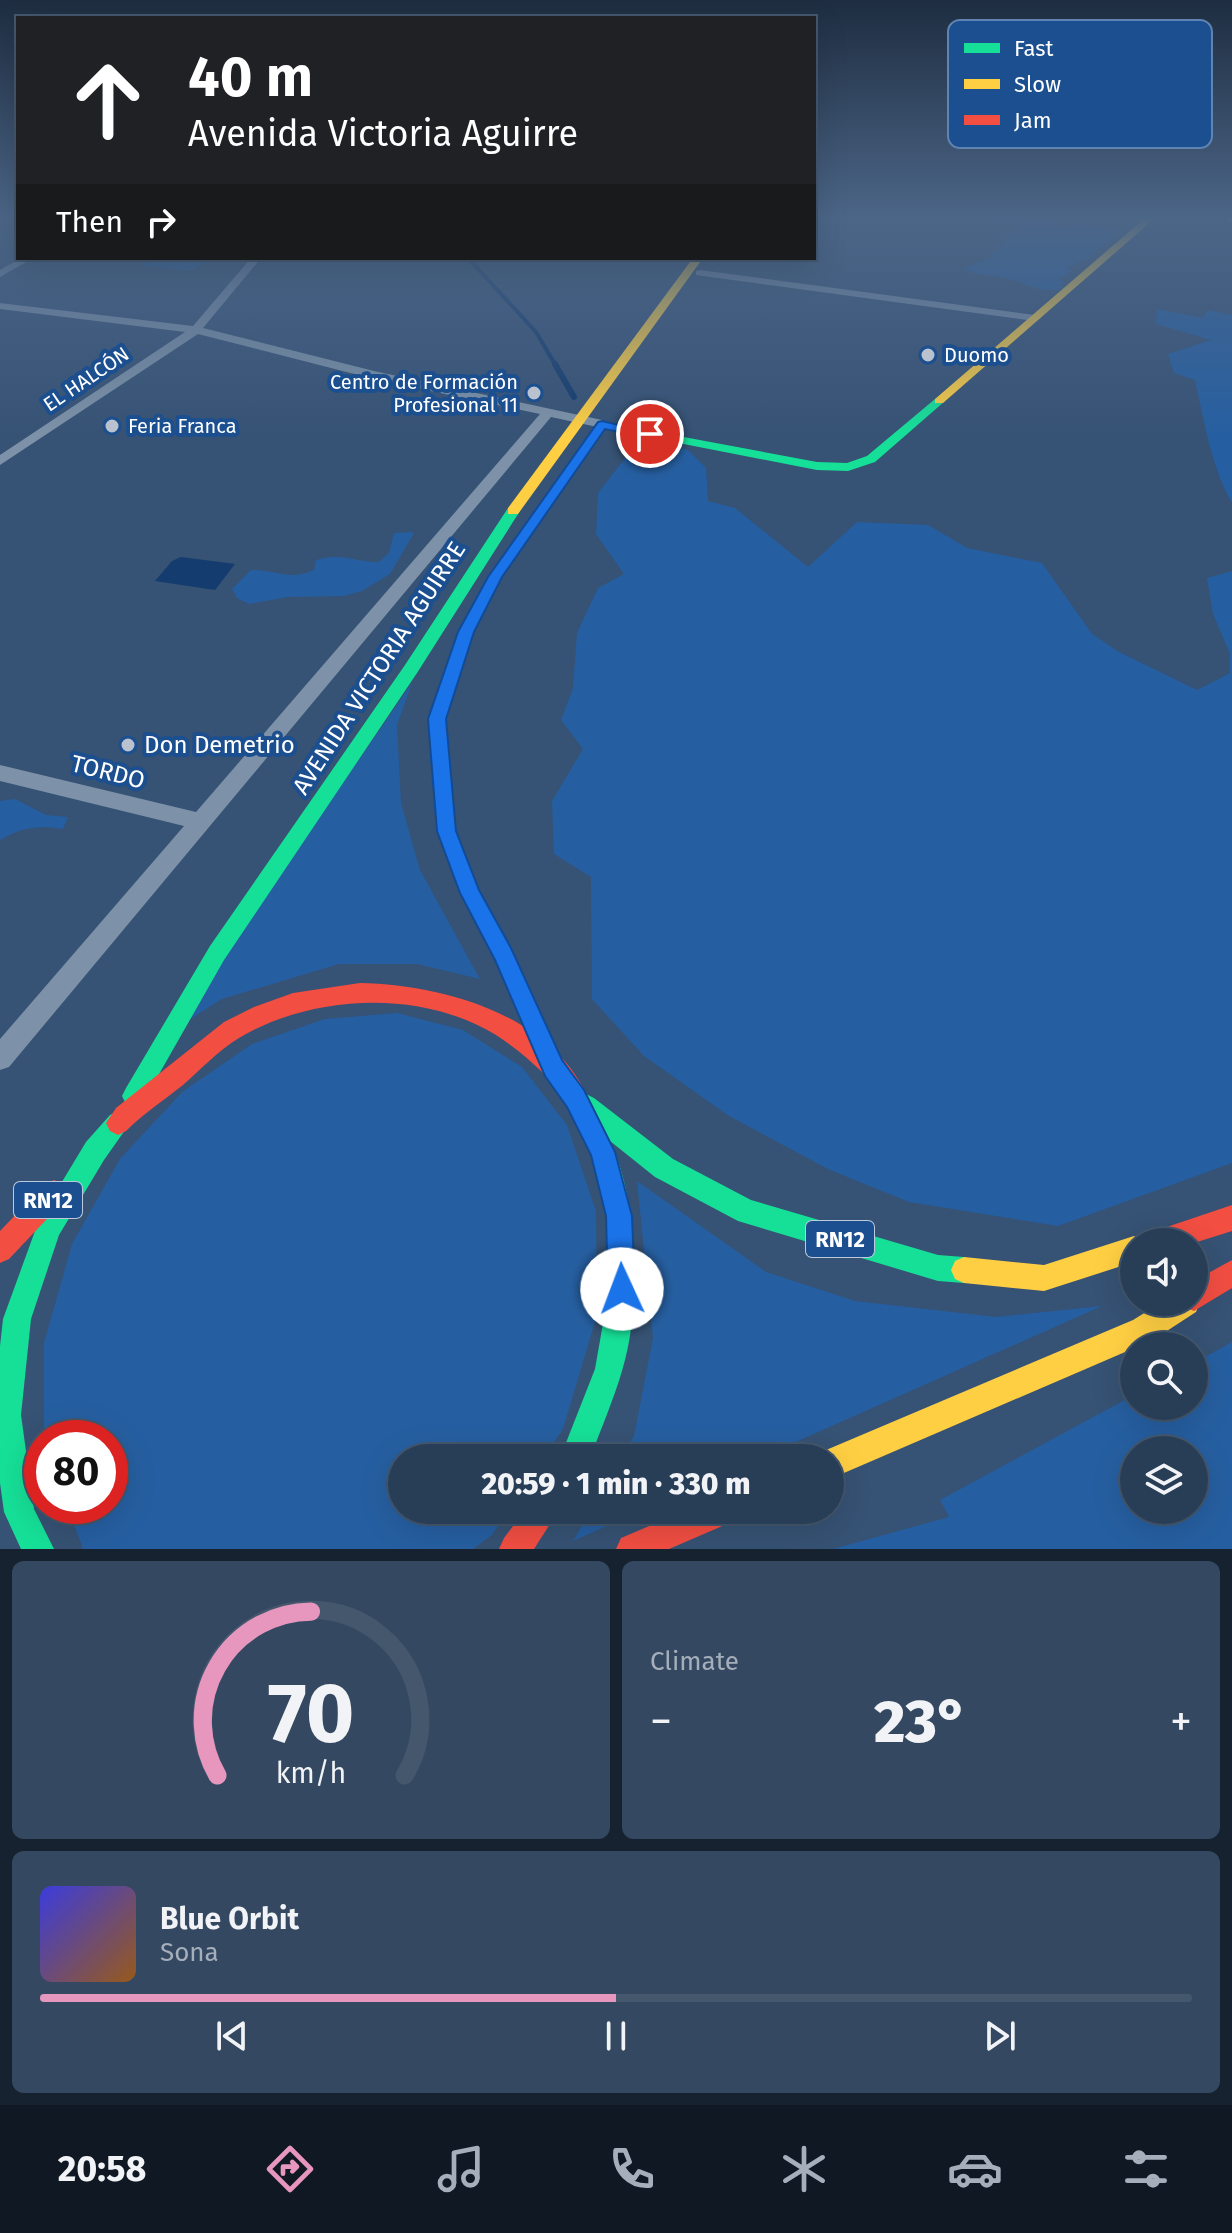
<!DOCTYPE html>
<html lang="en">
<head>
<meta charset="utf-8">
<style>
  body { margin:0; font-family:"Fira Sans",sans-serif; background:#344961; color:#f1f3f6; height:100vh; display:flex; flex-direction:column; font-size:30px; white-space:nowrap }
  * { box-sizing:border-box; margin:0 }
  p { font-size:26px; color:#a5aeba }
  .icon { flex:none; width:44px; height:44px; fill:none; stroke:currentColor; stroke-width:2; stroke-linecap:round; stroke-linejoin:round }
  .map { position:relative; height:1549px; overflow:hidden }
  .side { display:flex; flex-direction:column; gap:12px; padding:12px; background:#162230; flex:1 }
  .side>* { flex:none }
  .hud { position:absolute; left:16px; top:16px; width:800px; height:244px; border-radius:0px; box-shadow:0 8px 32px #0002,0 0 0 2px #44576d; background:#202124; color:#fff; overflow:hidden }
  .tools { position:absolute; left:1120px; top:1228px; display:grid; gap:16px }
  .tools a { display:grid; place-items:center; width:88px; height:88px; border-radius:50%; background:#283e57; box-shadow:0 8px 32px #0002,0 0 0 2px #44576d; font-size:40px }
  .speed { position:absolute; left:24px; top:1420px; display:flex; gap:16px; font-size:40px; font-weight:700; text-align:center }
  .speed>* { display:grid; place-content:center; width:104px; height:104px; border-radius:50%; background:#283e57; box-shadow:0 8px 32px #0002,0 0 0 2px #44576d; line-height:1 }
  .speed .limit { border:12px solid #d22; background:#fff; color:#111 }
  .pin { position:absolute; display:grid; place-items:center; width:68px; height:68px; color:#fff; margin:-34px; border:4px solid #fff; border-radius:50%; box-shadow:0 2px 8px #0007 }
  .me { position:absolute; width:88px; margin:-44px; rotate:358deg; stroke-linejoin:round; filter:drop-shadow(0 0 6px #0008) }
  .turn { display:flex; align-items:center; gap:28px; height:168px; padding:0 40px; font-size:36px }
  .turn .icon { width:104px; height:104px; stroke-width:2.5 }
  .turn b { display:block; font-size:56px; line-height:68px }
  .then { display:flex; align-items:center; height:76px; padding:0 40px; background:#0003; gap:16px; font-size:30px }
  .big { font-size:60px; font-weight:800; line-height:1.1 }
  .side .widget { flex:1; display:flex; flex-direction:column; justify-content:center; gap:12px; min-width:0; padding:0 28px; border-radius:12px; background:#344961 }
  .side .dial { align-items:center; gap:0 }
  .dial svg { height:208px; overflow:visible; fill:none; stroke:#44576d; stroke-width:7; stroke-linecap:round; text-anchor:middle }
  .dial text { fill:#f1f3f6; stroke:none }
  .song { display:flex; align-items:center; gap:24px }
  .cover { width:96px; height:96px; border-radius:12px; background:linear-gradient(135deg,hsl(240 70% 55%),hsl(30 70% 35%)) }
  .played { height:8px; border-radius:4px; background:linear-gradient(90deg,#e797bd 50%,#44576d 50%) }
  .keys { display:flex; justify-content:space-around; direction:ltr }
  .heat { display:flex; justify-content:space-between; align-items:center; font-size:44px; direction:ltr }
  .side .tiles { flex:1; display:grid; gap:12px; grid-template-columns:1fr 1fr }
  .widget:last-child { grid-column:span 2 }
  .trip { position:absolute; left:388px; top:1444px; width:456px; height:80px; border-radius:40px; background:#283e57; box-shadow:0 8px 32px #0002,0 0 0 2px #44576d; font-weight:800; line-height:80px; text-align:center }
  .tabs { display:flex; height:128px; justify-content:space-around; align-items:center; background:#101923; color:#a5aeba }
  .tabs .icon { width:56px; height:56px }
  .tabs .on { color:#e797bd }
  .tabs b { font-size:36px; color:#f1f3f6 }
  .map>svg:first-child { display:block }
  .green { fill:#265fa1; fill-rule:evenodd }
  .water { fill:#153c6e }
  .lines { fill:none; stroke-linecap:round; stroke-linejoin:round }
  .stream-far1 { stroke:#153c6e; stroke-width:4 }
  .stream { stroke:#153c6e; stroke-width:6 }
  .street { fill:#7d92a8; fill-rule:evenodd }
  .fast { fill:#16e098; fill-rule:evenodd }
  .slow { fill:#ffcf43; fill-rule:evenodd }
  .jam { fill:#f24e42; fill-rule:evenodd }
  .route { fill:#1a73e8; stroke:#114b97; stroke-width:2 }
  .poi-dot { fill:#b9c2ce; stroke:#1b4f8f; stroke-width:3 }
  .labels { text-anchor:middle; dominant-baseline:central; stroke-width:8; stroke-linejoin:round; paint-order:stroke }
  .far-poi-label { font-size:20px; fill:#fff; stroke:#1b4f8f; text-anchor:start }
  .far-street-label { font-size:20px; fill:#fff; stroke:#1b4f8f }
  .shield { fill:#1b4f8f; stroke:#bbcadd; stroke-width:2 }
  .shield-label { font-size:22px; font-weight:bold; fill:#fff }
  .street-label { font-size:24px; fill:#fff; stroke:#1b4f8f }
  .poi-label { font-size:24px; fill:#fff; stroke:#1b4f8f; text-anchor:start }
  .key { fill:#1b4f8f; stroke:#5f84b1; stroke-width:2 }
  .key-label { font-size:22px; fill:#fff }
</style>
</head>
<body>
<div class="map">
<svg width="1232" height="1549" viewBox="0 0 1232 1549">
  <rect width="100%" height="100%" fill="#365274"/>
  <g class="green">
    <path d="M981,218C1009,218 1046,214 1068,227C1084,218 1105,226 1121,232L1113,233V240L1108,241L1112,244H1103L1088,259L1077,262L1078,265L1067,266L1072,272L1067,273L1068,277L1057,278L1065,283L1060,285L1064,288C1040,295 1026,282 1006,278C990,275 978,276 963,269L991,257L990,254L1004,244V238L1014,230V220L995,224Z"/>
    <path d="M153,258H211L192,271L142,266Z"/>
    <path d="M1157,309L1203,318L1207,310L1232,315V503C1211,466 1204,421 1195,380L1174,373L1168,354L1211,340L1156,324Z"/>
    <path d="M659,443L688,450L706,468L708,501L735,508L808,567L857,522L928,525L967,548L1042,563L1092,634L1119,652L1197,690L1230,673V654L1213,614L1207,578L1232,571V1163L1058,1226L909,1202L830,1170L729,1116L644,1056L592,999L591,877L554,854L552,801L583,749L561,720L573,688L577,633L598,588L624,574L596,534L598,493L629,453Z"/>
    <path d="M410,532L414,533L390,574L362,591L344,596L288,597L249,604L237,598L232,589L251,570C275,570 291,581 314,570L316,560C340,552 355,562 379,562L389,553L394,533Z"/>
    <path d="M412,683L397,725L401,803L420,870L480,979L417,964H339L222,999L171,1031Z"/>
    <path d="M15,799L46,815L68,817L63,829C38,825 22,827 0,840V801Z"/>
    <path d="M397,1013L463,1030L522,1067L567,1125L596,1211L597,1315L563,1429L544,1458H402V1510H509L492,1535L473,1549H83L67,1506H110V1438H44V1343L72,1244L120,1159L182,1092L252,1044L325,1019Z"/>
    <path d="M637,1181L766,1272L855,1301L996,1317L1102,1306L760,1458H621L634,1436L653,1338Z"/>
    <path d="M1232,1342V1549H833L949,1517L940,1500L1134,1395V1406H1194V1363ZM1134,1450H1194V1510H1134Z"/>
    <path d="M591,1510H643L573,1541Z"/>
  </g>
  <path class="water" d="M181,557L235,564L215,590L155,581L172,561Z"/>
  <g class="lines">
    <path class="stream-far1" d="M468,258L536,332L556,366"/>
    <path class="stream" d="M555,364L574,397"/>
    <g class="street">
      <path d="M21,258H33L0,277V270Z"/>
      <path d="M251,258H261L203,328L374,371L602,420L609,424L602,428L551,417L9,1067L0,1070V1039L184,826L0,781V765L196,812L540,414L374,379L198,334L0,465V455L185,332L0,309V303L193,326Z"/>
      <path d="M700,270L1035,315L1041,318L1035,321L696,275V271Z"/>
    </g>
    <g class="fast">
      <path d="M935,399L945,401L875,462L848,471L817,470L602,428L604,430L502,577L474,632L446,719L455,831L479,890L511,948L559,1055L556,1063L548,1066L540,1063L496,960L460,893L437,831L428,719L458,632L488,577L594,427L598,426V421L817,462L847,463L867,456Z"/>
      <path d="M513,507L520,511L417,673L224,960L142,1104L134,1108L126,1104L122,1096L126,1088L210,946L405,665L508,508Z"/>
      <path d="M578,1090L594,1098L673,1159L751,1200L938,1255L964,1257L973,1261L977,1270L973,1279L964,1283L938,1281L738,1221L655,1177L610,1141C639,1203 642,1305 622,1371C613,1401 601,1429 590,1458H560L595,1369L609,1289L606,1216L591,1155L566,1102L570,1094Z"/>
      <path d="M118,1111L126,1115L130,1123L104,1160L59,1235L31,1319L21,1415L34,1509L54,1549H21L4,1512L0,1483V1346L3,1319L39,1220L86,1142L110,1115Z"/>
    </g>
    <g class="slow">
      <path d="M1145,218H1155L943,403H935V399Z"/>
      <path d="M1225,218H1232V223Z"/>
      <path d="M693,258H703L518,514H508V508Z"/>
      <path d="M1134,1236L1144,1242H1134V1262L1044,1291L964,1283L955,1279L951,1270L955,1261L964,1257L1044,1265Z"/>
      <path d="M1194,1292L1200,1302L1196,1312L1153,1340L830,1479V1458H818L819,1453L1133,1320L1162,1302H1194Z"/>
    </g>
    <g class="jam">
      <path d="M360,983C445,985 554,1015 590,1102L586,1110L578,1114C563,1108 554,1086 543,1073C529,1059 513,1046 496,1035C421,989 313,994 239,1038C218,1051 201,1069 183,1085C164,1100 143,1114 126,1131L118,1135L110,1131L106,1123L116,1108L224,1022L254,1007L293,993Z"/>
      <path d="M54,1180L63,1184L67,1193L63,1202L9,1259L0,1263V1231L45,1184Z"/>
      <path d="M1232,1205V1231L1194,1243L1145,1242L1149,1233Z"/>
      <path d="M1232,1260V1288L1194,1311L1184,1307L1183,1302H1194V1281Z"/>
      <path d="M525,1510H559L534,1549H499L504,1538Z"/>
      <path d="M687,1510H738L734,1521L669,1549H616L621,1538Z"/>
    </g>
  </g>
  <linearGradient id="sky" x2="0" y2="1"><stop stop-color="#1e2d40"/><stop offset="0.5" stop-color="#4c6688"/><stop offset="1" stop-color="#4c6688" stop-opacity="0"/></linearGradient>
  <rect width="1232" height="435" fill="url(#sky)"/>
  <path class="route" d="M602,421L657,434L650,438L605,429L502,577L474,632L446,719L456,831L479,890L511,948L562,1060L584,1090L615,1152L632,1216L635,1289L631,1299L622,1303L612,1299L608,1289L606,1216L591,1155L567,1107L545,1076L495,960L460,893L437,831L428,719L458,632L488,577L598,422Z"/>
  <g class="poi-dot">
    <circle cx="928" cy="355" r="8"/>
    <circle cx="534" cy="393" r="8"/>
    <circle cx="112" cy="426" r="8"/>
    <circle cx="128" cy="745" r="8"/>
  </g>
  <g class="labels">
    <g class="far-poi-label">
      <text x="944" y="355">Duomo</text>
      <text x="518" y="382" text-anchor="end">Centro de Formación<tspan x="518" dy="23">Profesional 11</tspan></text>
      <text x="128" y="426">Feria Franca</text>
    </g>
    <g class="far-street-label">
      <text transform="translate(86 379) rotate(-34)">EL HALCÓN</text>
    </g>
    <g class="shield">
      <rect x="14" y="1182" width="68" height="36" rx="6"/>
      <rect x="806" y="1221" width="68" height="36" rx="6"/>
    </g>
    <g class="shield-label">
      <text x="48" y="1200">RN12</text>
      <text x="840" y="1239">RN12</text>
    </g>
    <g class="street-label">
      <text transform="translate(379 668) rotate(-57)">AVENIDA VICTORIA AGUIRRE</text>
      <text transform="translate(108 772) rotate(14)">TORDO</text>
    </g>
    <g class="poi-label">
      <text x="144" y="745">Don Demetrio</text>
    </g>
  </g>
  <rect x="948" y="20" width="264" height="128" rx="12" class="key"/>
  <rect x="964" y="43" width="36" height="10" fill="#16e098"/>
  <rect x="964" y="79" width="36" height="10" fill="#ffcf43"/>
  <rect x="964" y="115" width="36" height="10" fill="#f24e42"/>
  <g class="key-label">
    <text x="1014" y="56">Fast</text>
    <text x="1014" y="92">Slow</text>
    <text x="1014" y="128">Jam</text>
  </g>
</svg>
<div class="tools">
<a><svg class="icon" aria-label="sound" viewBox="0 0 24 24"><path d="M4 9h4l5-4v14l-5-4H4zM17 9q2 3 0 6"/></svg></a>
<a><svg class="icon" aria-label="search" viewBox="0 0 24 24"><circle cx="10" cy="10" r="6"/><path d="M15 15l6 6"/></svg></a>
<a><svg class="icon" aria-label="layers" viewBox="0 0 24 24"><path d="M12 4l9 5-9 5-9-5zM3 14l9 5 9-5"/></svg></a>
</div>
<div class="speed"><div class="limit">80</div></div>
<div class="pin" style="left:650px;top:434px;background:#d93025"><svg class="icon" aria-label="arrive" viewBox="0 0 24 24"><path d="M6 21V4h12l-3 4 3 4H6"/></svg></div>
<svg class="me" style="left:622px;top:1289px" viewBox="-20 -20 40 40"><circle r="19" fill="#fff"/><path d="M0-13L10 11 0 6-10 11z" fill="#1a73e8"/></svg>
<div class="trip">20:59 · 1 min · 330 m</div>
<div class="hud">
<div class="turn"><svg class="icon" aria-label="ahead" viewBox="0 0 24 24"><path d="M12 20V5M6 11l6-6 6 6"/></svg><div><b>40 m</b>Avenida Victoria Aguirre</div></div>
<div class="then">Then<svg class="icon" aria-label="right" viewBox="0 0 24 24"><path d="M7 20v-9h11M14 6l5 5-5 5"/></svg></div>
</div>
</div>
<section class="side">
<div class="tiles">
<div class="widget dial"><svg viewBox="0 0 100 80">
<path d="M14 69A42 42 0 1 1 86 69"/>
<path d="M14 69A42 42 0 0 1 50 6" stroke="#e797bd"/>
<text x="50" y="56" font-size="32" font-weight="700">70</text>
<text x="50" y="72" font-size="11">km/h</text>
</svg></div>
<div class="widget"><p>Climate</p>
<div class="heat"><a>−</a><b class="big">23°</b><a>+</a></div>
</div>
<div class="widget">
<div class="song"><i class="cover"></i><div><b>Blue Orbit</b><p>Sona</p></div></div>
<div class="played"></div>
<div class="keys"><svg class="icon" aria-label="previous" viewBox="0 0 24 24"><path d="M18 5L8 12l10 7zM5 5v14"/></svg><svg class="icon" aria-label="pause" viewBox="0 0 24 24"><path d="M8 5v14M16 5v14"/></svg><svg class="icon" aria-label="next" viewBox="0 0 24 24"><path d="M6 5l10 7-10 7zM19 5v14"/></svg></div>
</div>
</div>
</section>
<nav class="tabs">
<b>20:58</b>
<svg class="icon on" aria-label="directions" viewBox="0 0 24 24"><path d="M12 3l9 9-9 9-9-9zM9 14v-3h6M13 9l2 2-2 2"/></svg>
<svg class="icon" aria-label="music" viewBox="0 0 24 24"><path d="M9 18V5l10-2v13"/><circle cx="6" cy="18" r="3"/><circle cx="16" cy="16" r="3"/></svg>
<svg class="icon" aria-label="phone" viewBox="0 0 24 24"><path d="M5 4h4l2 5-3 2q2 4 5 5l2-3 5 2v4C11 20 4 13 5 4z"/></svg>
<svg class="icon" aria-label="climate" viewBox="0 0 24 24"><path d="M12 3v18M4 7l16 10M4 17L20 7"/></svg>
<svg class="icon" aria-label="car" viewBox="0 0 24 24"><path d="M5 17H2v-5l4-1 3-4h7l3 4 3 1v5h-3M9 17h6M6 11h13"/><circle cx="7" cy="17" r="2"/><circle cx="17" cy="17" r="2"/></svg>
<svg class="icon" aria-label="filters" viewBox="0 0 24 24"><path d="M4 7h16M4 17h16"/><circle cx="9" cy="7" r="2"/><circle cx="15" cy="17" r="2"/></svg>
</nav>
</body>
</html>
